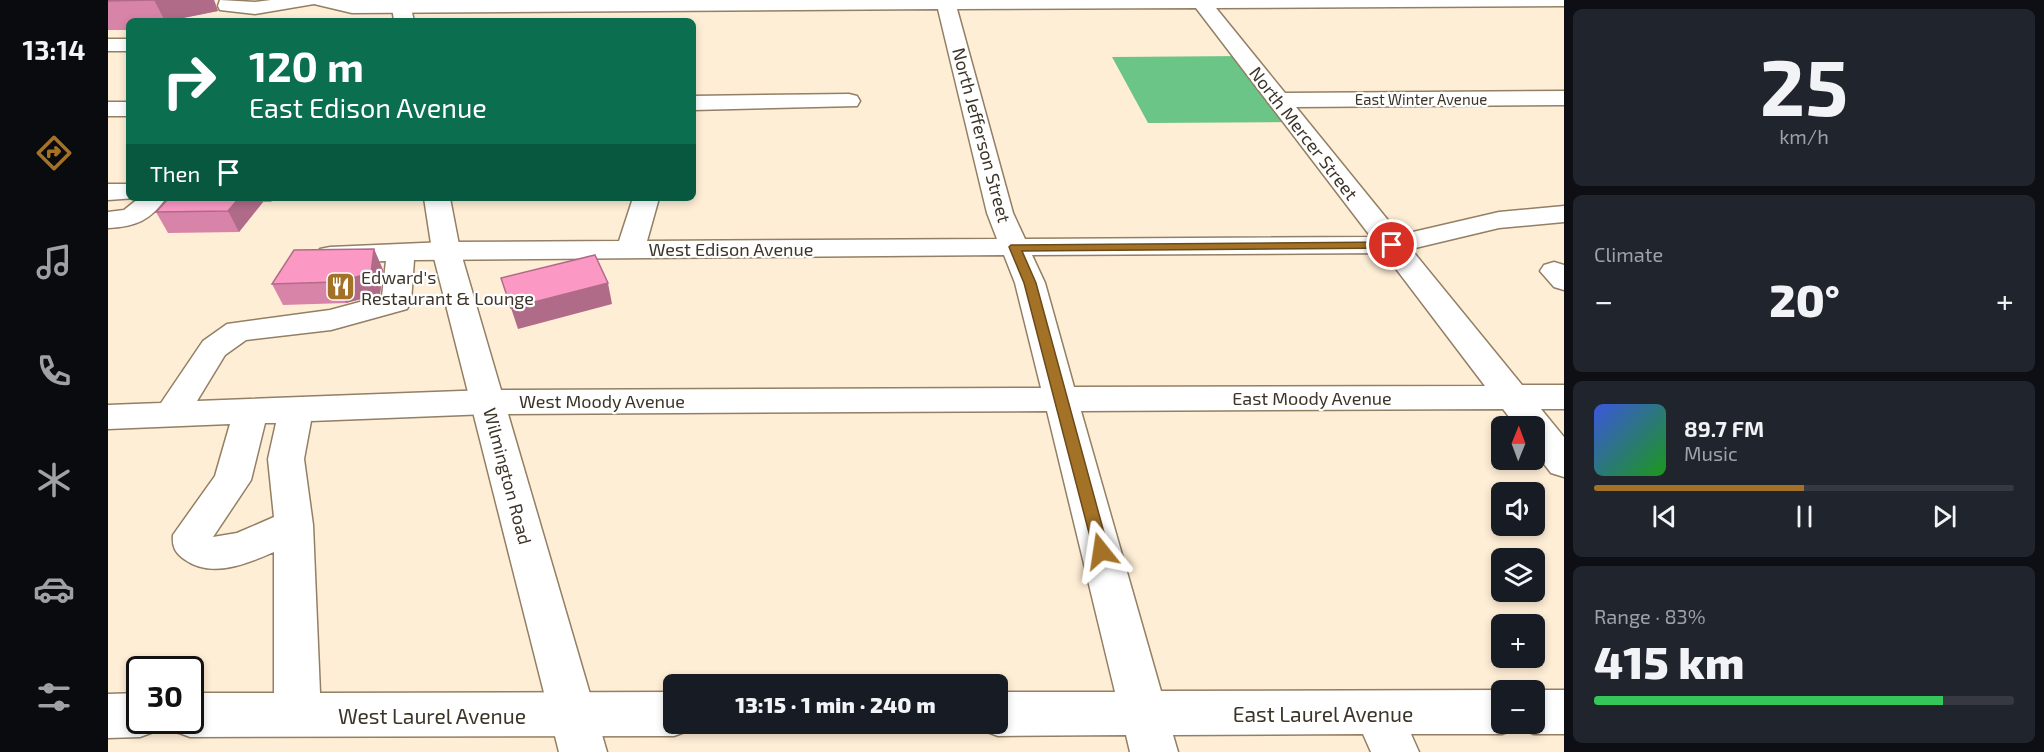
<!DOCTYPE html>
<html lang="en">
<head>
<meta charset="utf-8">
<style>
  body { margin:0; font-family:"Exo 2",sans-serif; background:#20242c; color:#f1f3f6; height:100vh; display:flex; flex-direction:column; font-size:22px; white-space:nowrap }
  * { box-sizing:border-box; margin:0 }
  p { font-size:20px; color:#9ea1a6 }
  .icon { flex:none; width:33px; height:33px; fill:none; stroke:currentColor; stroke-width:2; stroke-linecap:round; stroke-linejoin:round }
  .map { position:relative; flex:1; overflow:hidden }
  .drawer { display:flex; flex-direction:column; gap:9px; padding:9px; background:#0d0f14; width:480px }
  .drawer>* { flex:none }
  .guide { position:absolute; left:18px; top:18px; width:570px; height:183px; border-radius:9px; box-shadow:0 3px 9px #0003; background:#0b6e4f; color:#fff; overflow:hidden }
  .needle { width:39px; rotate:1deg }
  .tools { position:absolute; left:1383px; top:416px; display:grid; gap:12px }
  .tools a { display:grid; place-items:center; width:54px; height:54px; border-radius:9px; background:#171b24; box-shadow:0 3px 9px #0003; font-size:30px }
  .speed { position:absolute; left:18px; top:656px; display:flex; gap:12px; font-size:30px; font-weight:700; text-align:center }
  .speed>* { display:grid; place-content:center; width:78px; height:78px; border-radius:50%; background:#171b24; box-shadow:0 3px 9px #0003; line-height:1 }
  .speed .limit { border:3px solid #111; border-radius:9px; background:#fff; color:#111 }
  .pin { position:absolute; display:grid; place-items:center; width:51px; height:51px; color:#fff; margin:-26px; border:3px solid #fff; border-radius:50%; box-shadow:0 2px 6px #0007 }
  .me { position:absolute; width:66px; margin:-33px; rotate:345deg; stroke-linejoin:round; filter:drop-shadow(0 0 4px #0008) }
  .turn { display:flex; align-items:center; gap:21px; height:126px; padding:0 24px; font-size:27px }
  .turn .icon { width:78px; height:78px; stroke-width:2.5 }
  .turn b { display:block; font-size:42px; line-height:51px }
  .then { display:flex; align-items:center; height:57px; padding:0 24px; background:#0003; gap:12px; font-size:22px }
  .big { font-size:45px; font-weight:800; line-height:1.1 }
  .drawer .card { flex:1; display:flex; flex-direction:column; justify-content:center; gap:9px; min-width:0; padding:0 21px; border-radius:9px; background:#20242c }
  .drawer .dial { align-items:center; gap:0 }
  .dial b { font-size:78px; line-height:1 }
  .song { display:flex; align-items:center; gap:18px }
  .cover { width:72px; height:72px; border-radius:9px; background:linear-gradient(135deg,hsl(230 70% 55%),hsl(120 70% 35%)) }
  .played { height:6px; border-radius:3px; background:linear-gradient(90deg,#a37227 50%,#363941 50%) }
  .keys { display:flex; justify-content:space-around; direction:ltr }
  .heat { display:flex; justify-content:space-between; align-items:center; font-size:33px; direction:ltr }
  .charge { height:9px; border-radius:4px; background:linear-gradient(90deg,#34c759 83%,#363941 0) }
  .trip { position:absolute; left:555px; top:674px; width:345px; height:60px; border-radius:9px; background:#171b24; box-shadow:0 3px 9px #0003; font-weight:800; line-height:60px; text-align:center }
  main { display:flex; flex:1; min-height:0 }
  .menu { display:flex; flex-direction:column; width:108px; justify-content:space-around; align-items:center; background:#090b0e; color:#9ea1a6 }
  .menu .icon { width:42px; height:42px }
  .menu .selected { color:#a37227 }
  .menu b { font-size:27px; color:#f1f3f6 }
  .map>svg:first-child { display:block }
  .forest { fill:#6bc586 }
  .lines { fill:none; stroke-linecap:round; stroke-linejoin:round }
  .minor-casing { stroke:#927f64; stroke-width:3 }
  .major-casing { stroke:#927f64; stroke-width:3 }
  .minor { fill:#fff; fill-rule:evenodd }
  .major { fill:#fff; fill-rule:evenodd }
  .wall { fill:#d884a9 }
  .shaded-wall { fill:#b06b89 }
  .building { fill:#fb99c4; stroke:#b06b89; stroke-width:1.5 }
  .route { fill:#a37227; stroke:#6a4a19; stroke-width:1.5 }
  .labels { text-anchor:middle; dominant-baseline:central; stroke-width:4.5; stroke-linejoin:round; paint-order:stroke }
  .far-street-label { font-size:15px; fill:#3c3428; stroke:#fff }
  .street-label { font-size:18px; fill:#3c3428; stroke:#fff }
  .poi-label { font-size:18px; fill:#3c3428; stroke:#fff; text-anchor:start }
  .near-street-label { font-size:21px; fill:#3c3428; stroke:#fff }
</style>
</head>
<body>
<main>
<nav class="menu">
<b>13:14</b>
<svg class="icon selected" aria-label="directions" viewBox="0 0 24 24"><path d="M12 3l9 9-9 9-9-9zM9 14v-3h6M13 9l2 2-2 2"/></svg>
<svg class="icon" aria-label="music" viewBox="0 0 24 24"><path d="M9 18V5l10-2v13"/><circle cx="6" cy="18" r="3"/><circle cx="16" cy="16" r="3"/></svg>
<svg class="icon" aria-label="phone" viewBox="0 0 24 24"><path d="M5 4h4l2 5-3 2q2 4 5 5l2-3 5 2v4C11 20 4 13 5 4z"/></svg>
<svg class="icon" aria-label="climate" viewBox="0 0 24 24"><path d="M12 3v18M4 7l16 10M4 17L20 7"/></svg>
<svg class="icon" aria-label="car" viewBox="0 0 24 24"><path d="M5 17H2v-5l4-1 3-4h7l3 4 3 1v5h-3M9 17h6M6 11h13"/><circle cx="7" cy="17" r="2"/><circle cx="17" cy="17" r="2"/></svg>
<svg class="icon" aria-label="filters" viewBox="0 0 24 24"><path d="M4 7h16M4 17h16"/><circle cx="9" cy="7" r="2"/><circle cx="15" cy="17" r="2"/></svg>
</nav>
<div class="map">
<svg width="1456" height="752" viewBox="0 0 1456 752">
  <rect width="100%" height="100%" fill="#ffeed6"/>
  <path class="forest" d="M1136,56L1188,122L1040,123L1004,57Z"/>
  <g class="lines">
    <defs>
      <g id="minor">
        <path d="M112,0L147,2L163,0H1456V6L1108,8L1177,93L1456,91V105L1188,107L1292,235L1391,212L1456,206V222L1391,228L1303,249L1414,385H1456V409H1433L1456,437V477L1443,473L1426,451V426H1408L1395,409L973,411L1053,691L1394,690V723H1426V690H1456V734H1426L1410,728L1394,734H1303L1311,752H1263L1255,734L1065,735L1070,752H1022L1018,735L890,736L874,730L871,723H890V692H1007L939,411L380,414L203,421L196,459L205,525L212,693L566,692V723H585L582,730L566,736L82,737L66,731L61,720H82V693H166V552C139,564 103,579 76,559C67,553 64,546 65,535L107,476L122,424L0,429V405L53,403L95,341L119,324L222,310L274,296L278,261L222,263L212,261L208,255L212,249L222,247L338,242L511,241L525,198H551L539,241L889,239L879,213L830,9L244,13L206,4L147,14L112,10L110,6ZM1088,8L1263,237L917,239L905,213L849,9ZM1276,253L1377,386L966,387L937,283L924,255ZM896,255L907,283L933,388L380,390L89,401L117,355L138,340L223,330L299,309L303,302L306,260ZM157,423H168L160,459L166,517L129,533L105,537L143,480Z"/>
        <rect x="0" y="39" width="21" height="12"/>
        <path d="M741,94L749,96L752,101L749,106L585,110V96Z"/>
        <rect x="0" y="102" width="21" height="14"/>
        <path d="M0,184H21V198H28L0,200Z"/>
        <path d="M31,198H58C43,220 27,227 0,228V212L16,210Z"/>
        <path d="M1446,262L1456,265V290L1446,287L1432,271L1436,265Z"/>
        <path d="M32,693V720H53L48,731L32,737L0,738V694Z"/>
      </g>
      <g id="major">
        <path d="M283,0H301L306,21H286Z"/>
        <path d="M316,198H342L352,250L499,752H451L324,250Z"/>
      </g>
    </defs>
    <use href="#minor" class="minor-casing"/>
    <use href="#major" class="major-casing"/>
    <use href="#minor" class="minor"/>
    <use href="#major" class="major"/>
  </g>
  <g class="wall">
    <path d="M0,0H106L110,11L75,18L72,21H21V30H0Z"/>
    <path d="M61,198H167L163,202H155L131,232L60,233L48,212Z"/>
    <path d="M266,249L275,270L272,294L238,303L175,305L164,284Z"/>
  </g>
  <g class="shaded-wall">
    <path d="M46,0H106L110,11L75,18L72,21H57Z"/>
    <path d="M131,198H152L155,202L131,232L120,211Z"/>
    <path d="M266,249L275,270L272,294L238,303L229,282Z"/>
    <path d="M500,283L504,304L410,329L403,308Z"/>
  </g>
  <g class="building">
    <path d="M0,0H46L0,1Z"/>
    <path d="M61,198H131L120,211L48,212Z"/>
    <path d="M266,249L263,273L229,282L164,284L186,250Z"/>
    <path d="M487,255L500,283L403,308L393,278Z"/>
  </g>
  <path class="route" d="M1284,242L1290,245L1289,248L914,251L928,283L1001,551L999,556L993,558L987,556L916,283L901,247L903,245Z"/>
  <defs>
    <symbol id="restaurant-square" viewBox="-11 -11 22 22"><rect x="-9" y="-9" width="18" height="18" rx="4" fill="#a37227" stroke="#fff"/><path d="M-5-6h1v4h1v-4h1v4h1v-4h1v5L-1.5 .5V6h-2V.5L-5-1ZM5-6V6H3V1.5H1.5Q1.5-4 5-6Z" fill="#fff"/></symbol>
  </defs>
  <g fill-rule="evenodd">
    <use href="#restaurant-square" x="216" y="270" width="33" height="33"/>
  </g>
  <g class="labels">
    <g class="far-street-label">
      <text x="1313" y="99">East Winter Avenue</text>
    </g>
    <g class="street-label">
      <text transform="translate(1196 133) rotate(52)">North Mercer Street</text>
      <text transform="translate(874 135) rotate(75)">North Jefferson Street</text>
      <text x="623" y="249">West Edison Avenue</text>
      <text x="1204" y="398">East Moody Avenue</text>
      <text x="494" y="401">West Moody Avenue</text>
      <text transform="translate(400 476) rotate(75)">Wilmington Road</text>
    </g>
    <g class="poi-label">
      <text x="253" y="277">Edward's<tspan x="253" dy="21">Restaurant &amp; Lounge</tspan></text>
    </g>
    <g class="near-street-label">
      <text x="1215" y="713">East Laurel Avenue</text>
      <text x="324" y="715">West Laurel Avenue</text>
    </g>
  </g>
</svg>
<div class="tools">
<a><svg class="needle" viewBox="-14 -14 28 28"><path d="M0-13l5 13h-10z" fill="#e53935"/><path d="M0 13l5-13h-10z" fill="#9ea1a6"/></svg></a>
<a><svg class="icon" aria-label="sound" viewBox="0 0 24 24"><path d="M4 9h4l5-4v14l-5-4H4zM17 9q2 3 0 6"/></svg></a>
<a><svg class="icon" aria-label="layers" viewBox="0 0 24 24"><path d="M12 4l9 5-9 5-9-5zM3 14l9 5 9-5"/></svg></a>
<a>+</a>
<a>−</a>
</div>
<div class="speed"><div class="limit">30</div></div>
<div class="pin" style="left:1284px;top:245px;background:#d93025"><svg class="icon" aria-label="arrive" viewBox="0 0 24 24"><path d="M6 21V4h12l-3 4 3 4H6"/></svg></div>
<svg class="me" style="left:993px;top:551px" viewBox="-20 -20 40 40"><path d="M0-17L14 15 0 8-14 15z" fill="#a37227" stroke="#fff" stroke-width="4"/></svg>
<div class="trip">13:15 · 1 min · 240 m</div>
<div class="guide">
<div class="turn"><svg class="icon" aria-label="right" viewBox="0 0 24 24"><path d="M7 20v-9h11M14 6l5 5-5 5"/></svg><div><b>120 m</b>East Edison Avenue</div></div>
<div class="then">Then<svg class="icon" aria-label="arrive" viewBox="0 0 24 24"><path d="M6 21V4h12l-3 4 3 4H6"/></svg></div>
</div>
</div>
<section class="drawer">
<div class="card dial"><b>25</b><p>km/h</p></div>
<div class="card"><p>Climate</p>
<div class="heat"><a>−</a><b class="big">20°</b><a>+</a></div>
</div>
<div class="card">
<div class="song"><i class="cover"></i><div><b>89.7 FM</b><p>Music</p></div></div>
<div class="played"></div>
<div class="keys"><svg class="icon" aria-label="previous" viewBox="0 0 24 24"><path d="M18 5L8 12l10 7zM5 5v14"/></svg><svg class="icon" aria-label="pause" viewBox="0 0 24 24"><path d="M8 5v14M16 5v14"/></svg><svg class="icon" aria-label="next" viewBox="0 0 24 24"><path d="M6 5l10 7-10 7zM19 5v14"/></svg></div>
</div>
<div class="card"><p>Range · 83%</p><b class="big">415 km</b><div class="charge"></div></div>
</section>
</main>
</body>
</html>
